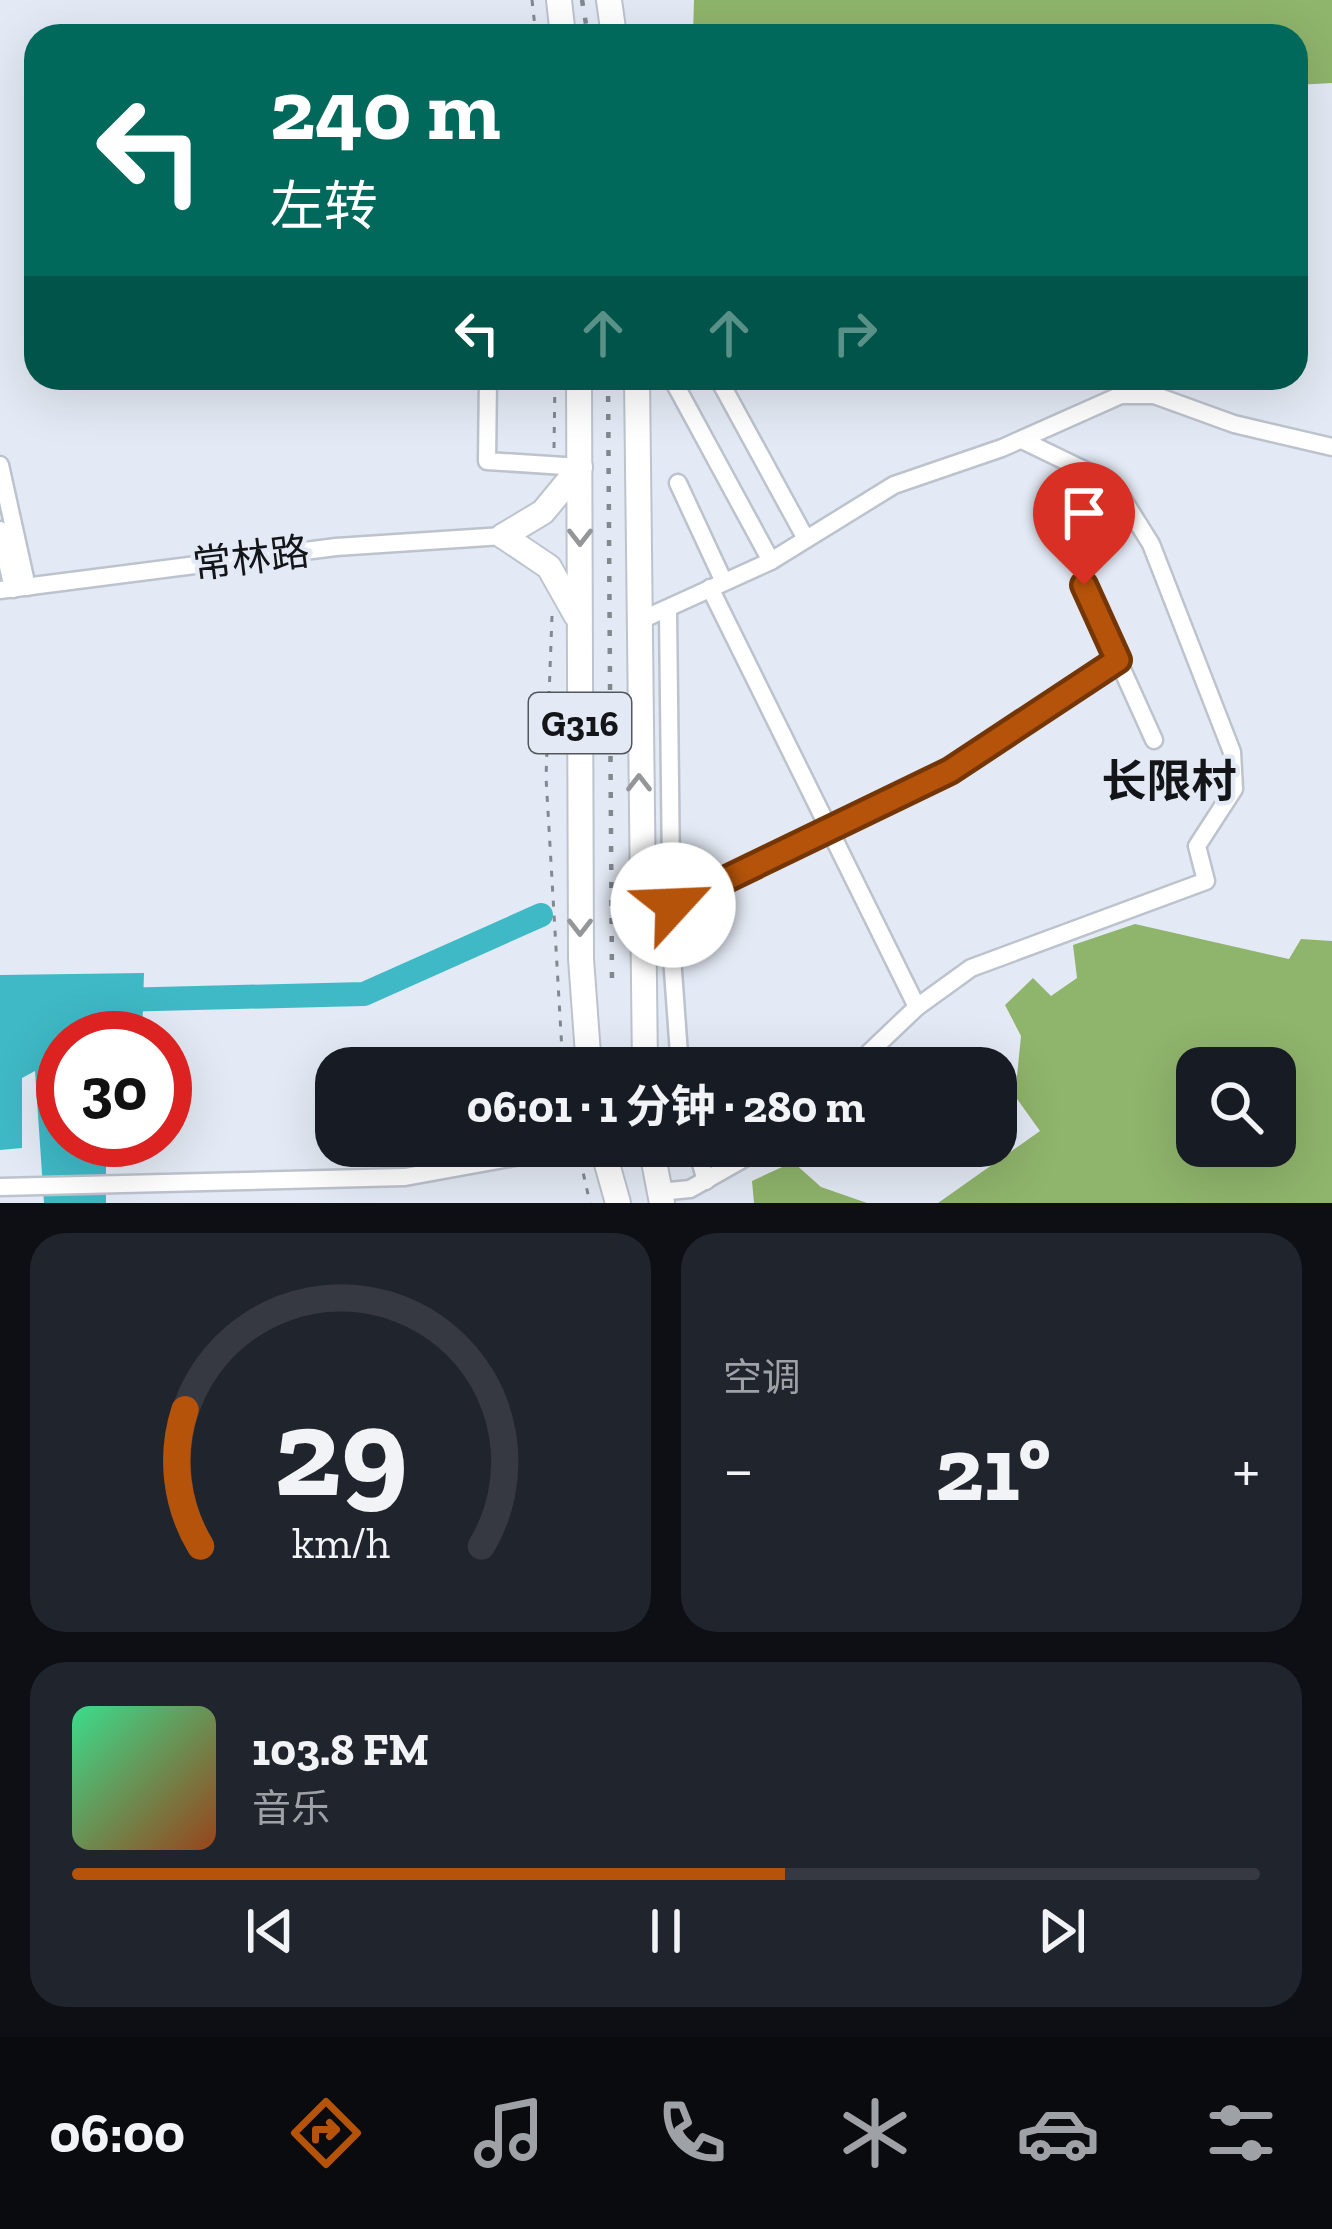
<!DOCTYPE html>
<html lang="zh">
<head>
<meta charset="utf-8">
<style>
  body { margin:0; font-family:"Zilla Slab","Noto Sans SC",serif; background:#20242c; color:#f1f3f6; height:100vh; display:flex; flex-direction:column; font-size:45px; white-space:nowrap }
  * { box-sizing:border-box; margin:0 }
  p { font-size:39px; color:#9ea1a6 }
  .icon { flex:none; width:66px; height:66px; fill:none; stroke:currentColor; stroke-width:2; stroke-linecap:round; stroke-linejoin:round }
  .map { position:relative; height:1203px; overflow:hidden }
  .sheet { display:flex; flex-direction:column; gap:30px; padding:30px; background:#0d0f14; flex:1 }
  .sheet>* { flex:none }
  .guide { position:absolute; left:24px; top:24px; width:1284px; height:366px; border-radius:36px; box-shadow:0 12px 48px #0002; background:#00695c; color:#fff; overflow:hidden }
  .fabs { position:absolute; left:1176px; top:1047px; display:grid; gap:24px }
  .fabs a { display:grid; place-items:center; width:120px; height:120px; border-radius:24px; background:#171b24; box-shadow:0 12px 48px #0002; font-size:60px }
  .speed { position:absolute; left:36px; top:1011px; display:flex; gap:24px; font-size:60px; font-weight:700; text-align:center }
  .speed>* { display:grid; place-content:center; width:156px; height:156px; border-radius:50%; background:#171b24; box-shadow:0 12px 48px #0002; line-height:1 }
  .speed .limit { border:18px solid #d22; background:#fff; color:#111 }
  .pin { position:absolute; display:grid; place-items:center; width:102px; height:102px; color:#fff; margin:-123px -51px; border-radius:50% 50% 50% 0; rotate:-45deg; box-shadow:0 0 12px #0007 }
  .pin .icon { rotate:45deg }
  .me { position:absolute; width:132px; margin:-66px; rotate:65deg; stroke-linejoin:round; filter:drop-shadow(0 0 9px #0008) }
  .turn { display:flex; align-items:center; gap:42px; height:252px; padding:0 48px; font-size:54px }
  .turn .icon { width:156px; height:156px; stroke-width:2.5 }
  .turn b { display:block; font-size:84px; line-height:102px }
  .lanes { display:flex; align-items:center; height:114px; padding:0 48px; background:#0003; justify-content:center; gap:60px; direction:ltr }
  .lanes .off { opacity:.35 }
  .big { font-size:90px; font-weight:700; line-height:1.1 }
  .sheet .widget { flex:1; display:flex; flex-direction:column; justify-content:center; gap:18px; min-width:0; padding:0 42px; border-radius:36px; background:#20242c }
  .sheet .dial { align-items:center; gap:0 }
  .dial svg { height:312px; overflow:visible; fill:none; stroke:#363941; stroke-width:7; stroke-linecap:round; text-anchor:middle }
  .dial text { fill:#f1f3f6; stroke:none }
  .song { display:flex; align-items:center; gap:36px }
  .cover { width:144px; height:144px; border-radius:18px; background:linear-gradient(135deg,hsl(150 70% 55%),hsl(20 70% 35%)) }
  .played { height:12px; border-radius:6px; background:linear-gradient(90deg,#b45309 60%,#363941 60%) }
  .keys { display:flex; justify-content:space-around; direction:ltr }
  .heat { display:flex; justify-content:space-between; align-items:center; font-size:66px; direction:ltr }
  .sheet .tiles { flex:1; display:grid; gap:30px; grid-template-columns:1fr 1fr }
  .widget:last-child { grid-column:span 2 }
  .trip { position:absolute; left:315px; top:1047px; width:702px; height:120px; border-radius:36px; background:#171b24; box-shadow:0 12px 48px #0002; font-weight:700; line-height:120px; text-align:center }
  .dock { display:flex; height:192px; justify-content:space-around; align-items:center; background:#090b0e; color:#9ea1a6 }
  .dock .icon { width:84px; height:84px }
  .dock .selected { color:#b45309 }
  .dock b { font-size:54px; color:#f1f3f6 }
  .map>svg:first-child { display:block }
  .forest { fill:#8fb46b; fill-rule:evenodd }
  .water { fill:#3fb9c6 }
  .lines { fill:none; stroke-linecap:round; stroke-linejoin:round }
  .river { stroke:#3fb9c6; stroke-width:24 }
  .minor-casing { stroke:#bdc3cd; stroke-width:21 }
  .highway-casing { stroke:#bdc3cd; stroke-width:28 }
  .path { stroke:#848890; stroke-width:3; stroke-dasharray:6 9; stroke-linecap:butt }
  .minor { stroke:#fff; stroke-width:16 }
  .highway { stroke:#fff; stroke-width:24 }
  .rail { stroke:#83878e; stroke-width:4.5; stroke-dasharray:6 12; stroke-linecap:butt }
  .oneway { stroke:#959698 }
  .route-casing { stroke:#753606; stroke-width:30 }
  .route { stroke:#b45309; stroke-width:21 }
  .labels { text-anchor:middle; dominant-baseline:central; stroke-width:9; stroke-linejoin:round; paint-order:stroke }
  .shield { fill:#e4eaf5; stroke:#52555b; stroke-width:3 }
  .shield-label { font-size:36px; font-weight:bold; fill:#131519 }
  .street-label { font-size:39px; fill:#131519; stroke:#e4eaf5 }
  .quarter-label { font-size:45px; font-weight:bold; fill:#131519; stroke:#e4eaf5 }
</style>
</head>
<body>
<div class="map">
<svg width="1332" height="1203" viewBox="0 0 1332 1203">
  <rect width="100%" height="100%" fill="#e4eaf5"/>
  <g class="forest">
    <path d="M694,0H1332V83L1296,85V36H693Z"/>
    <path d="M1135,924L1289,959L1301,939L1332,941V1203H938L1040,1131L1015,1096L1021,1036L1005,1005L1033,978L1051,996L1077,978L1073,945ZM1197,1068H1275V1146H1197Z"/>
    <path d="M793,1162L821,1187L867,1203H754L752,1181Z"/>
  </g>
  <path class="water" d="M144,973L142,1038H63V1140H106V1203H44L35,1071L22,1078V1148L0,1150V975Z"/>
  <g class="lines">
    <path class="river" d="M116,1000L364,994L541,915"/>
    <defs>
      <g id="minor">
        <path d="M488,378L487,461L580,467"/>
        <path d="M718,378L806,539"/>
        <path d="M676,386L771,561"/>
        <path d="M0,465L27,587"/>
        <path d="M678,483L723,580"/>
        <path d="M0,530L13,589"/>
        <path d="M1084,585L1154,740"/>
        <path d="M710,588L917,1007"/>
        <path d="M0,590L336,547L503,536"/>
        <path d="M668,612L672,957L680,1068"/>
        <path d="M639,621L771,561L894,485L1002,448L1121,395H1154L1234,424L1332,447"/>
        <path d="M639,912L673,905L950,771L1118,660"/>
        <path d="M853,1068L917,1007L971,968L1206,881L1197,846L1234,789L1232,752L1151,544L1119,493L1111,483L1022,440"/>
        <path d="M696,1146L706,1181"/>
        <path d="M0,1187L405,1177L575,1146"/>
        <path d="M659,1192L690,1189L766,1146"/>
      </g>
      <g id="highway">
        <path d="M559,0L563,36"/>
        <path d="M609,0L614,36"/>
        <path d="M579,378L581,959L589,1068"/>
        <path d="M637,378L645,1068"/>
        <path d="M503,536L549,567L576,615"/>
        <path d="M503,536L543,512L580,467"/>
        <path d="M602,1146L618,1203"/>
        <path d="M651,1146L662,1203"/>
      </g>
    </defs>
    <use href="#minor" class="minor-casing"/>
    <use href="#highway" class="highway-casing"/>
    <g class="path">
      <path d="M532,0L536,36"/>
      <path d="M554,448L555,378"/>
      <path d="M552,616L546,777L563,1068"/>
      <path d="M580,1159L590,1203"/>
    </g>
    <use href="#minor" class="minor"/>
    <use href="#highway" class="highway"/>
    <g class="rail">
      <path d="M582,0L588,36"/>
      <path d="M608,378L612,984"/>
    </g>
  </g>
  <defs><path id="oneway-chevron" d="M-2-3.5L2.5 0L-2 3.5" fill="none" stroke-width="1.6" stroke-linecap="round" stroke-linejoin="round" transform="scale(3)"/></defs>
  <g class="oneway">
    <use href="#oneway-chevron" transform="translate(580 537) rotate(90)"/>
    <use href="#oneway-chevron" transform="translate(639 783) rotate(-90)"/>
    <use href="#oneway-chevron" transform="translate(580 927) rotate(90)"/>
  </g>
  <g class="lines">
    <defs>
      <path id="route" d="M673,905L950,771L1118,660L1084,585"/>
    </defs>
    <use href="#route" class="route-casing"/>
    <use href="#route" class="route"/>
  </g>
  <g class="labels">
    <rect class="shield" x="529" y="693" width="102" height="60" rx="9"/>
    <g class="shield-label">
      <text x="580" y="723">G316</text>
    </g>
    <g class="street-label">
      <text transform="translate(251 558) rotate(-7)">常林路</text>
    </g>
    <g class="quarter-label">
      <text x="1169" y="782">长限村</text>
    </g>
  </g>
</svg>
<div class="fabs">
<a><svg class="icon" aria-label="search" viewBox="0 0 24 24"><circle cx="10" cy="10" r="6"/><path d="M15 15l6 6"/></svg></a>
</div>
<div class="speed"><div class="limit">30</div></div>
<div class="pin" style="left:1084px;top:585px;background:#d93025"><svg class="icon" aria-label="arrive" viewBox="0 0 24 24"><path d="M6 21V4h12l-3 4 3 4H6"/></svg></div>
<svg class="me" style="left:673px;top:905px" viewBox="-20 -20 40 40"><circle r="19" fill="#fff"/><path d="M0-13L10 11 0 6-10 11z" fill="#b45309"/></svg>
<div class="trip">06:01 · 1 分钟 · 280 m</div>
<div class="guide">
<div class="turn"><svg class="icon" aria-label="left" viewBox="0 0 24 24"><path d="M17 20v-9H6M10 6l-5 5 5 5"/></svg><div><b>240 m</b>左转</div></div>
<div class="lanes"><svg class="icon" aria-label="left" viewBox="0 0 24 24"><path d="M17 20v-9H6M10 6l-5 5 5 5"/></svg><svg class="icon off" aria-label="ahead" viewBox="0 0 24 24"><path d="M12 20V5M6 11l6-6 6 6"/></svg><svg class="icon off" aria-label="ahead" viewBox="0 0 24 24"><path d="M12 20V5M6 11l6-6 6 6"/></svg><svg class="icon off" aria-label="right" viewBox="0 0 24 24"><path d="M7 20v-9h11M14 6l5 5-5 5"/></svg></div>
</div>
</div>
<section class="sheet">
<div class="tiles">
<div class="widget dial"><svg viewBox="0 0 100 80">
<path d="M14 69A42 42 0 1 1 86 69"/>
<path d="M14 69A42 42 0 0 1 10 34" stroke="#b45309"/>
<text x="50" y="56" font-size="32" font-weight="700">29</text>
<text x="50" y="72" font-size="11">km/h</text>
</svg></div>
<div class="widget"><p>空调</p>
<div class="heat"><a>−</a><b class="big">21°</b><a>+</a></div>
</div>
<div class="widget">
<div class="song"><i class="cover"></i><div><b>103.8 FM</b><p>音乐</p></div></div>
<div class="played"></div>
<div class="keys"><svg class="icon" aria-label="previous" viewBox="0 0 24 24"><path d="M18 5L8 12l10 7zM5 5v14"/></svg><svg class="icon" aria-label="pause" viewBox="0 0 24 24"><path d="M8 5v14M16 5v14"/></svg><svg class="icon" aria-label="next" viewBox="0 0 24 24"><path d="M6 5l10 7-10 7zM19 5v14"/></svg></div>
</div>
</div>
</section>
<nav class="dock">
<b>06:00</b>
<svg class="icon selected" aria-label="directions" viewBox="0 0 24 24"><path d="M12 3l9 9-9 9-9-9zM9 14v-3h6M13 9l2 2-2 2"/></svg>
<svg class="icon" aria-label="music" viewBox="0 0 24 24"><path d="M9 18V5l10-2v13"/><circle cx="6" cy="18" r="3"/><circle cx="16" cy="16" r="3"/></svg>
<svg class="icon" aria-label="phone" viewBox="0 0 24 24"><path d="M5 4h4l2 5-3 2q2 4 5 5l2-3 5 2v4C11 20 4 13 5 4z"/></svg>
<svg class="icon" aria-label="climate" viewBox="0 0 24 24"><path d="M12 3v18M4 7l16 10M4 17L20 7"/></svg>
<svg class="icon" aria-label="car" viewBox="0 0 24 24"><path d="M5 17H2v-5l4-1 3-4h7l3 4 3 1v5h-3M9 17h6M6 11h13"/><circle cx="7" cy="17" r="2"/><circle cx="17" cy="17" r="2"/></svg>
<svg class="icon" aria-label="filters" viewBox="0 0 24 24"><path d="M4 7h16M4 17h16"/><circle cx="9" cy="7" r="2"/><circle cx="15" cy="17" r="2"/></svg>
</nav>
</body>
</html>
